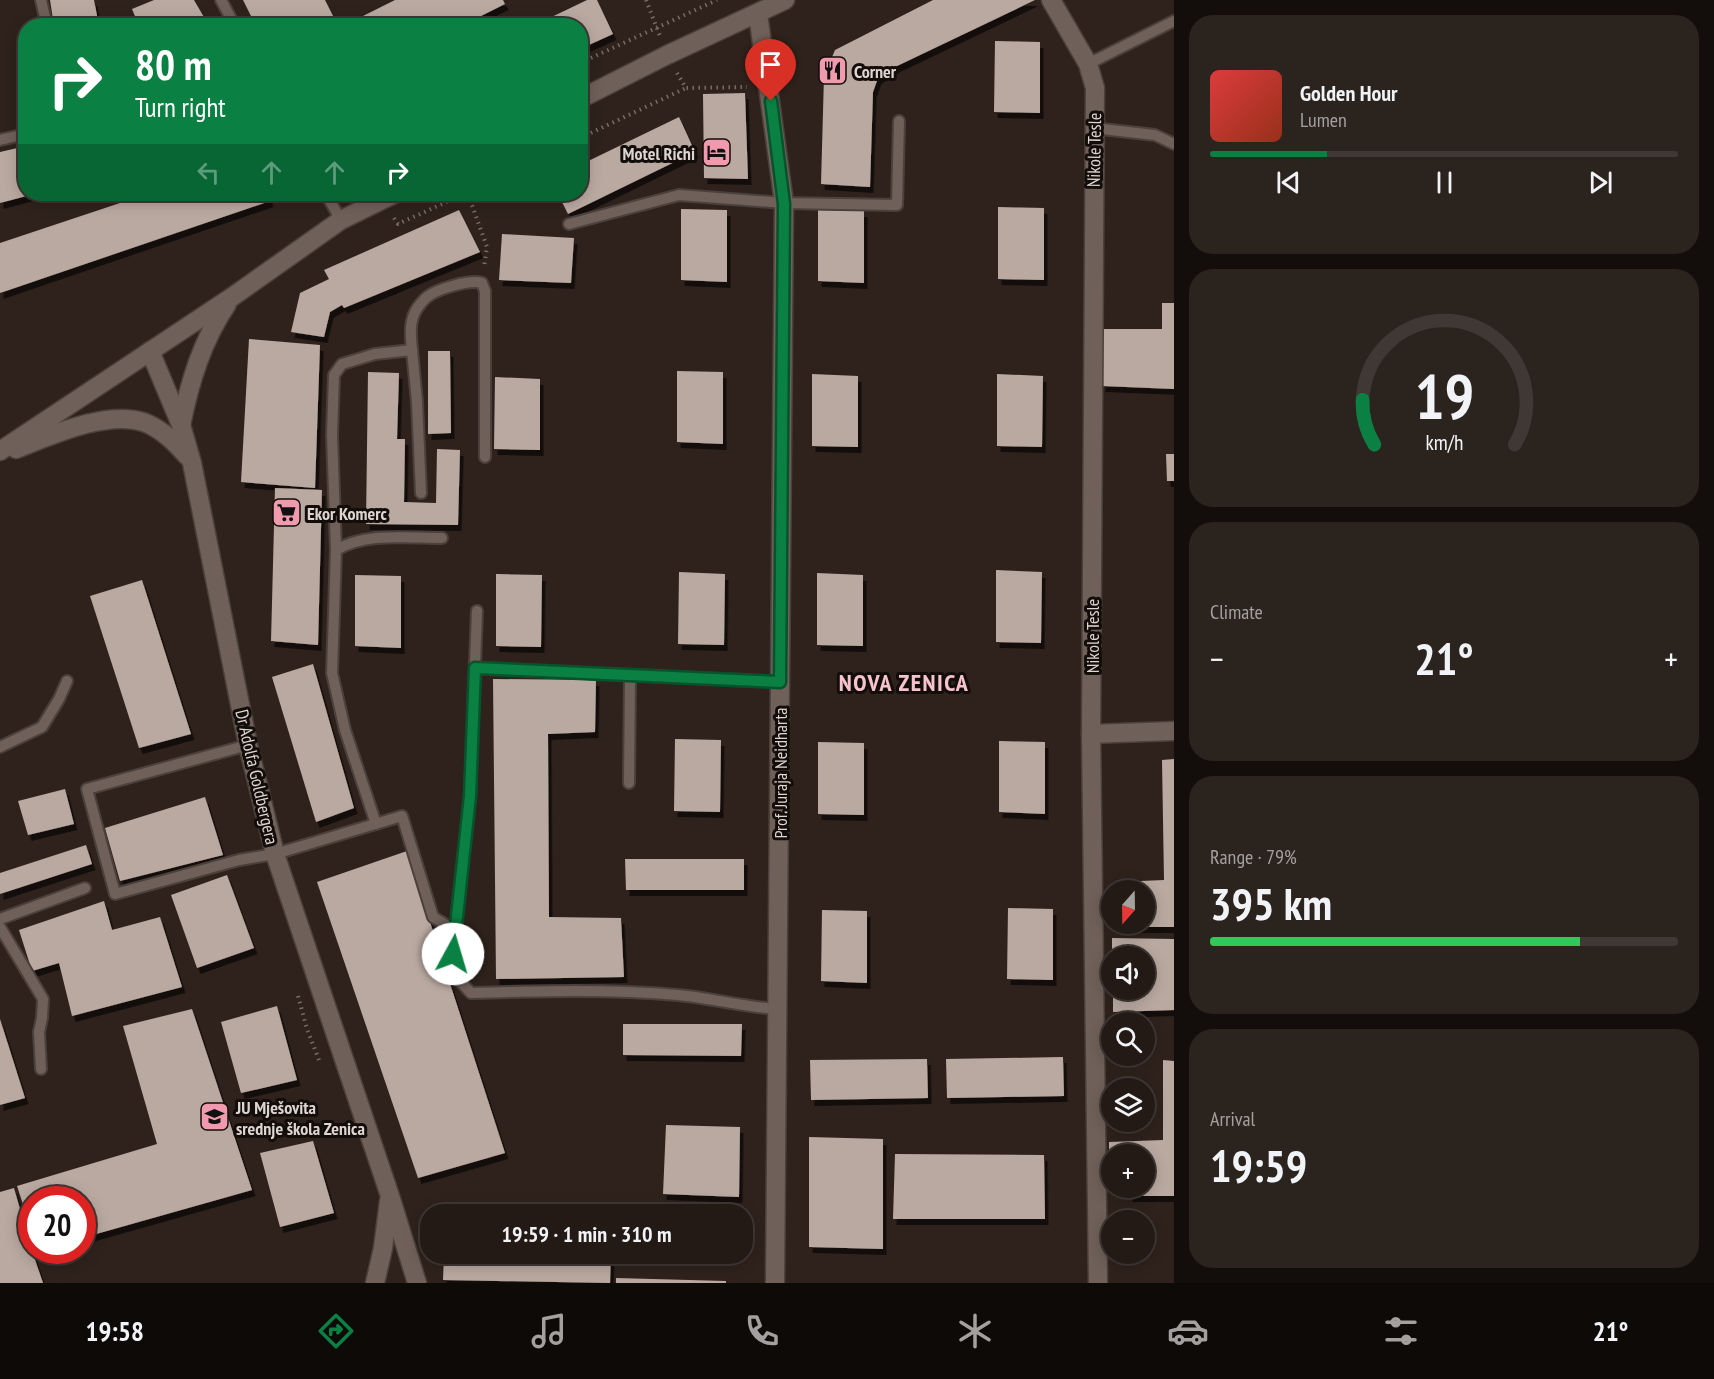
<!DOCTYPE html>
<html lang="en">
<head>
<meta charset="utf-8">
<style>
  body { margin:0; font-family:"PT Sans Narrow",sans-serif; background:#2b231e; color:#f1f3f6; height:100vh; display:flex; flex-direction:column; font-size:22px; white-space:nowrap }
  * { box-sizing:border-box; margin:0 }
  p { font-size:20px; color:#a3a1a0 }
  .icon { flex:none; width:33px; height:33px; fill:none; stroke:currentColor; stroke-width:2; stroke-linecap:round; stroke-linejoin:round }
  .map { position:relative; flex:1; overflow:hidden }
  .drawer { display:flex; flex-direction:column; gap:15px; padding:15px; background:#130e0c; width:540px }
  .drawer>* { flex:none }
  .hud { position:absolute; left:18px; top:18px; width:570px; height:183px; border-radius:24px; box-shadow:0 3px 15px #0003,0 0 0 2px #403834; background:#0b8043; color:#fff; overflow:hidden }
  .needle { width:39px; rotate:200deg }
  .fabs { position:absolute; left:1101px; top:880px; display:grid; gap:12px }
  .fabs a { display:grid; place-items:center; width:54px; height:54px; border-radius:50%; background:#231a15; box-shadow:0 3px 15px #0003,0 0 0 2px #403834; font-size:30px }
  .speed { position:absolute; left:18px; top:1186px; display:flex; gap:12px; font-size:30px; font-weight:700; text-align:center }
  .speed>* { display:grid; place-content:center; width:78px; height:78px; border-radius:50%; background:#231a15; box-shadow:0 3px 15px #0003,0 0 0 2px #403834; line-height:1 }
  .speed .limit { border:9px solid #d22; background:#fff; color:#111 }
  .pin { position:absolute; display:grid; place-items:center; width:51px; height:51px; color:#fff; margin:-62px -26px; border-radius:50% 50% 50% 0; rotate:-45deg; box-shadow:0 0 6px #0007 }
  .pin .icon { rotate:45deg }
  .me { position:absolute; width:66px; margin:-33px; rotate:6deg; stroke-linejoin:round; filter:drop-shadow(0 0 4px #0008) }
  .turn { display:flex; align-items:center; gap:21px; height:126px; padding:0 18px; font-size:27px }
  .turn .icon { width:78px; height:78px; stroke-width:2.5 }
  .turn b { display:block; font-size:42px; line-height:51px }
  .lanes { display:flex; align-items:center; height:57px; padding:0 18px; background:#0003; justify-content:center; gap:30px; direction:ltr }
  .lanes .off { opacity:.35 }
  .big { font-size:45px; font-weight:800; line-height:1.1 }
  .drawer .card { flex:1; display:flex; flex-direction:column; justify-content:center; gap:9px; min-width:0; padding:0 21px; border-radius:24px; background:#2b231e }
  .drawer .dial { align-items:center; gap:0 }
  .dial svg { height:156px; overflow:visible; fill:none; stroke:#403834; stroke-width:7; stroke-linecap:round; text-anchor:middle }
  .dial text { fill:#f1f3f6; stroke:none }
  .song { display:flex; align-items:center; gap:18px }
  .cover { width:72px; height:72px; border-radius:9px; background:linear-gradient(135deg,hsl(0 70% 55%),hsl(10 70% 35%)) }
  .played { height:6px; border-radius:3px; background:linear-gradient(90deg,#0b8043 25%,#403834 25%) }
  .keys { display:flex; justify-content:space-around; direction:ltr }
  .heat { display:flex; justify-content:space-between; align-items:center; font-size:33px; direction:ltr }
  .charge { height:9px; border-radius:4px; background:linear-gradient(90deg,#34c759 79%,#403834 0) }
  .trip { position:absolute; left:420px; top:1204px; width:333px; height:60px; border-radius:24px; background:#231a15; box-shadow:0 3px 15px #0003,0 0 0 2px #403834; font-weight:800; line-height:60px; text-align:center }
  .menu { display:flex; height:96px; justify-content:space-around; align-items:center; background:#0e0a08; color:#a3a1a0 }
  .menu .icon { width:42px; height:42px }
  .menu .active { color:#0b8043 }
  .menu b { font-size:27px; color:#f1f3f6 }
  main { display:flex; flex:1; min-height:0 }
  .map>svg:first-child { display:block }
  .building { fill:#b9a9a1; filter:url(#shadow) }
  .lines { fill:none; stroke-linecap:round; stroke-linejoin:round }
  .lane-casing { stroke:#4b403b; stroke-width:14 }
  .street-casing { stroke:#4b403b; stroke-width:21 }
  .path { stroke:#776c67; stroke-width:4; stroke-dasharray:1.5 4.5; stroke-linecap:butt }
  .lane { stroke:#6f6059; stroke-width:10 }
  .street { stroke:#6f6059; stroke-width:18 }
  .route-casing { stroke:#07532c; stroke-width:15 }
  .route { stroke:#0b8043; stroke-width:10 }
  .labels { text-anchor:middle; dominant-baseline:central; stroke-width:6; stroke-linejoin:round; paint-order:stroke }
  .poi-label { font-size:18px; font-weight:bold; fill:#ded5d1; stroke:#130d0a; text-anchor:start }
  .street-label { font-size:18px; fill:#ded5d1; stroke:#130d0a }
  .district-label { font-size:24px; font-weight:bold; letter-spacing:1.5px; fill:#f6c2cc; stroke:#130d0a }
</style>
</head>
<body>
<main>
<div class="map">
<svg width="1174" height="1283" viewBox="0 0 1174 1283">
  <defs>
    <filter id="shadow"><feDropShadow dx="3.5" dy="6" stdDeviation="0" flood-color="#0009"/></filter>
  </defs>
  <rect width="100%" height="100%" fill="#2f221c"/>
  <g class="building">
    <path d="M50,0H94L99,26H54Z"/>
    <path d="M154,0H194L209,26H139L132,9Z"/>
    <path d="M243,0H325L338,26H256Z"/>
    <path d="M395,0H503L505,4L461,26H343Z"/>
    <path d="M587,0H597L613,34L580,49V26H538L537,24Z"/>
    <path d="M933,0H1035L897,66L878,78L873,92L870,187L821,184L824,76L835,50Z"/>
    <path d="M995,41L1040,42V113L994,112Z"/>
    <path d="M745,93L748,179L704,178L703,94Z"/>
    <path d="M679,117L695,152L568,214L558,194H580V165Z"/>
    <path d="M26,146V194H34L0,203V152Z"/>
    <path d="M147,194H268L270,201L0,293V243Z"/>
    <path d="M998,207L1044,208V280L998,279Z"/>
    <path d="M681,209L727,210V282L681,280Z"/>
    <path d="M459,210L480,252L344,308L342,305L330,312L324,337L291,332L300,293L329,279L324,270Z"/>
    <path d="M818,210L864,211V283L818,281Z"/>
    <path d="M502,234L574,238L571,283L499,280Z"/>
    <path d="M1162,303H1174V389L1102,386L1103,329H1162Z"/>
    <path d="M249,339L320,345L315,488L241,482Z"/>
    <path d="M428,351H450L451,433L428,434Z"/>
    <path d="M677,371L723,372V444L677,442Z"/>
    <path d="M368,372L399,373L397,439H405L404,502L436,503L437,449L460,450L458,525L366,524Z"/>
    <path d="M812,374L858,376V447L812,446Z"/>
    <path d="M997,374L1043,376L1042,447L997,446Z"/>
    <path d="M495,377L540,379V450L494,449Z"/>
    <path d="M1166,454H1174V481H1167Z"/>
    <path d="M275,488L322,490L318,645L271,641Z"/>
    <path d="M996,570L1042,572L1041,643L996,642Z"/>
    <path d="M679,572L725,574L724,645L678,644Z"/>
    <path d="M817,573L863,575V646L817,645Z"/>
    <path d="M496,574L542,575L541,647L496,646Z"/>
    <path d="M355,575L401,576V648L355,646Z"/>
    <path d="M142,580L191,734L139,748L90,596Z"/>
    <path d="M313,664L354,808L316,822L272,677Z"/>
    <path d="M493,679L596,680L595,732L548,734L549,917L621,918L624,977L496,979Z"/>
    <path d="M675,739L721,740L720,812L674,811Z"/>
    <path d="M999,741L1045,742V814L999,812Z"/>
    <path d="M818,742L864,743V815L818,814Z"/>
    <path d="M1174,759V927H1119V924H1144V891H1118L1117,882L1164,880L1162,760Z"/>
    <path d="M65,789L74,824L28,835L18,801Z"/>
    <path d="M205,797L223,855L120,881L105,828Z"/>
    <path d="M86,845L92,864L0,894V873Z"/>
    <path d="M407,851L505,1153L418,1178L317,882Z"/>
    <path d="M625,859H744V890H626Z"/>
    <path d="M227,875L254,948L197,968L171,895Z"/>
    <path d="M104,901L112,930L160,917L182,987L72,1016L59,963L32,971L19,930Z"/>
    <path d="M1008,908L1053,909V980L1007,979Z"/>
    <path d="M822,910L867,911V983L821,981Z"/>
    <path d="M1112,938L1174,939V1010L1113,1012V990H1144V957H1112Z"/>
    <path d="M277,1006L297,1080L241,1093L221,1022Z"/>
    <path d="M192,1009L252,1190L82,1238V1200H32L31,1229L17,1186L157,1144L123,1026Z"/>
    <path d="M0,1019L25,1098L0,1105Z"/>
    <path d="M623,1024H742L741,1056L623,1055Z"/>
    <path d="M1063,1057L1064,1096L947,1098L946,1059Z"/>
    <path d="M927,1059L928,1098L811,1100L810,1060Z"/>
    <path d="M1163,1060L1174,1061V1196H1129L1128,1188H1144V1155H1112V1185H1109V1142L1163,1140Z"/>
    <path d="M666,1125L740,1127L739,1197L663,1194Z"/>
    <path d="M809,1137L883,1139V1249L809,1247Z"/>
    <path d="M313,1141L334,1213L280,1227L260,1153Z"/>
    <path d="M895,1154L1044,1155L1045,1219H893Z"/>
    <path d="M14,1188L32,1251L43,1283H0V1192Z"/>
    <path d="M446,1211L506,1213V1215H445Z"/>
    <path d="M444,1254H611L610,1283L443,1280Z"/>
    <path d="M616,1278L726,1281V1283H616Z"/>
  </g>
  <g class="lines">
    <defs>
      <g id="lane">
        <path d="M41,0L47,26"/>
        <path d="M221,0L235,26"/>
        <path d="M1088,64L1174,21"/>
        <path d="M1093,128L1155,135L1174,144"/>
        <path d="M0,140L26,134"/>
        <path d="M326,194L341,220"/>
        <path d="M569,224L679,195L784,203L897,205L899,121"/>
        <path d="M412,350C411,338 409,324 415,312C417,308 423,300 427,297C437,289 470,279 482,283L485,291V457"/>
        <path d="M336,550C366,532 407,538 442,538"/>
        <path d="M477,611L470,796L453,954L460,981L471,993C540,991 609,989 678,995C711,998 744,1007 778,1009"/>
        <path d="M475,668L780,682"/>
        <path d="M248,745L87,789L115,894L239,860L275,854L402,816L433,917L456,931"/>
        <path d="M0,747L42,727L59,699L67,681"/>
        <path d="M629,783L630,675"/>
        <path d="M376,824L345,730L332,673L336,550L332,435L334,375L342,364L375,354L412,350L417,402L421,493"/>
        <path d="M0,919L85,888"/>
        <path d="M0,927L43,999L42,1018L39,1032L41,1069"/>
      </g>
      <g id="street">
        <path d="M1051,0L1088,64L1095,88L1091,734L1098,1283"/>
        <path d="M758,14L784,203L775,1283"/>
        <path d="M580,99L667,55L785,0"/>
        <path d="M150,351L181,425L192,463L248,745L275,854L390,1196L417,1283"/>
        <path d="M181,425C190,381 202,341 227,304"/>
        <path d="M16,449C50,436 106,410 143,422C161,428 175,442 187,456"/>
        <path d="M0,451L232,297L341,220L394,194"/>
        <path d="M1091,734L1174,731"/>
        <path d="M375,1283L383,1248L389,1201"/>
      </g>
    </defs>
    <use href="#lane" class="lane-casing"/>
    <use href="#street" class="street-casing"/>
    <g class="path">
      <path d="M646,0L660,36"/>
      <path d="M580,63L717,0"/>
      <path d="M677,73L686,88L747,87"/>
      <path d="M580,138L686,88"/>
      <path d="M468,194L487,247L484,267"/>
      <path d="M394,218L398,224L464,194"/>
      <path d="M298,996L307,1029L319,1060"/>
    </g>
    <use href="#lane" class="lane"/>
    <use href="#street" class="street"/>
  </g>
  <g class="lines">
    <defs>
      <path id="route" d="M453,954L470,796L475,668L780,682L784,204L771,101"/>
    </defs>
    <use href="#route" class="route-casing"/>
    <use href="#route" class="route"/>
  </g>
  <defs>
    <symbol id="restaurant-square" viewBox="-11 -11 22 22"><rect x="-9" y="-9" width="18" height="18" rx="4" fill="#f29aad" stroke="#130d0a"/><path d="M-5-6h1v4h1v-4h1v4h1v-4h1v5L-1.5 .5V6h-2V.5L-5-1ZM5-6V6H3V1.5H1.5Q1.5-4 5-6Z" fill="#111"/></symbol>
    <symbol id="hotel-square" viewBox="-11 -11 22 22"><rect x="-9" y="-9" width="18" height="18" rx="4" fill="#f29aad" stroke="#130d0a"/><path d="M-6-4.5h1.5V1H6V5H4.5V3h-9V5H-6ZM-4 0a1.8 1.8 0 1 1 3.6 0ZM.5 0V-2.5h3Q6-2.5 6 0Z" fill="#111"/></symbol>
    <symbol id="supermarket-square" viewBox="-11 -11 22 22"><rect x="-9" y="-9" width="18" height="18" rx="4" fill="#f29aad" stroke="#130d0a"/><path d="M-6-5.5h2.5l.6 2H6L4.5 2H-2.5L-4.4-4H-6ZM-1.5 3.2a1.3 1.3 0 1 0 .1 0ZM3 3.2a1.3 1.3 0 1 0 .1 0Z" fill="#111"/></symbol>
    <symbol id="school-square" viewBox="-11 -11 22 22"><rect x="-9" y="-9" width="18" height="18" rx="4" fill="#f29aad" stroke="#130d0a"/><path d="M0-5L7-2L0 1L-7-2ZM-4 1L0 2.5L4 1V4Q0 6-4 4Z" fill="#111"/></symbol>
  </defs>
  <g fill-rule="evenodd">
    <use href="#restaurant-square" x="816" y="54" width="33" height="33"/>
    <use href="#hotel-square" x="700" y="136" width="33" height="33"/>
    <use href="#supermarket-square" x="270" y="496" width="33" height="33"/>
    <use href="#school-square" x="198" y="1100" width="33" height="33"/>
  </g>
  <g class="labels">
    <g class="poi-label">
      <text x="854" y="71">Corner</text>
      <text x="695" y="153" text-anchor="end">Motel Richi</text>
      <text x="307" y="513">Ekor Komerc</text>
      <text x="236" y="1107">JU Mješovita<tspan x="236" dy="21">srednje škola Zenica</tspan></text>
    </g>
    <g class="street-label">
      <text transform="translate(1094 150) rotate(-89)">Nikole Tesle</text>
      <text transform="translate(1092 636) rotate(-90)">Nikole Tesle</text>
      <text transform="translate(780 773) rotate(-90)">Prof. Juraja Neidharta</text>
      <text transform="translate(257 777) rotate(77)">Dr Adolfa Goldbergera</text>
    </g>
    <g class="district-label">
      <text x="904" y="682">NOVA ZENICA</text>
    </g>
  </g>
</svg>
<div class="fabs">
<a><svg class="needle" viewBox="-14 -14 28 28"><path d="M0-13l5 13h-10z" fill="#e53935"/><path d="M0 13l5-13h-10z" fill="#a3a1a0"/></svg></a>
<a><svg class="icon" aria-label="sound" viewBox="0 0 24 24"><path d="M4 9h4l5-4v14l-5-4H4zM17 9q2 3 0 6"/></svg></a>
<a><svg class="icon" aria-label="search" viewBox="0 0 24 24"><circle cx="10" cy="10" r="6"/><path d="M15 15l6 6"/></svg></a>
<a><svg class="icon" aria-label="layers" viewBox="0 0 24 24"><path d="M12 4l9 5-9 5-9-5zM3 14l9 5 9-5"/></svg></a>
<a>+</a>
<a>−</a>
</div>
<div class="speed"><div class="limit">20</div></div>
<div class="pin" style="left:771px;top:101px;background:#d93025"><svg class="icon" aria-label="arrive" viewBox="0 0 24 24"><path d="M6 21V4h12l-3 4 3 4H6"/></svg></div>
<svg class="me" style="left:453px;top:954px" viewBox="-20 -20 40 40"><circle r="19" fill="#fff"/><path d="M0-13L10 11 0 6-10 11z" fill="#0b8043"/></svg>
<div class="trip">19:59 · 1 min · 310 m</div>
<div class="hud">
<div class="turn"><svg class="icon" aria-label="right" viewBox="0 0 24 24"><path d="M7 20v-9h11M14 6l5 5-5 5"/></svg><div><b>80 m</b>Turn right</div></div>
<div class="lanes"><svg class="icon off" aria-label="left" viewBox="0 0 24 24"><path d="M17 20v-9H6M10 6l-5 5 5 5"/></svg><svg class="icon off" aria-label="ahead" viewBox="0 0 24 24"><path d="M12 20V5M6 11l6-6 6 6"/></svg><svg class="icon off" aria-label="ahead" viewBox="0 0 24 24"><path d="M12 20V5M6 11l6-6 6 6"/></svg><svg class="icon" aria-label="right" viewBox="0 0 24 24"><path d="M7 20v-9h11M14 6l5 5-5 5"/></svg></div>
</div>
</div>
<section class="drawer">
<div class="card">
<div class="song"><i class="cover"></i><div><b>Golden Hour</b><p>Lumen</p></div></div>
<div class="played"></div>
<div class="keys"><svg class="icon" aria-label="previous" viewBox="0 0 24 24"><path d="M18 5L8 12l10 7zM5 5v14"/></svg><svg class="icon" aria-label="pause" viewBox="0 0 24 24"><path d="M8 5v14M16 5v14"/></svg><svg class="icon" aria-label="next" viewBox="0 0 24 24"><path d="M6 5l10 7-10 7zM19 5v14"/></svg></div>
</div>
<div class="card dial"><svg viewBox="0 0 100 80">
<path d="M14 69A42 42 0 1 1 86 69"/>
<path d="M14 69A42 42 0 0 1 8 46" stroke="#0b8043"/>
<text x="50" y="56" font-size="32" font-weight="700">19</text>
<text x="50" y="72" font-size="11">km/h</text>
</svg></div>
<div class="card"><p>Climate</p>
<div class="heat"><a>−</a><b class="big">21°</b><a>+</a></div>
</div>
<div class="card"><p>Range · 79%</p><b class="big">395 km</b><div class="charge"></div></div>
<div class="card"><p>Arrival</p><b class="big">19:59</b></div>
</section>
</main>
<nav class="menu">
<b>19:58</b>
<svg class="icon active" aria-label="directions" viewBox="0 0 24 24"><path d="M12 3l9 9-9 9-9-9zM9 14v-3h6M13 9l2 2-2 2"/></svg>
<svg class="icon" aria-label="music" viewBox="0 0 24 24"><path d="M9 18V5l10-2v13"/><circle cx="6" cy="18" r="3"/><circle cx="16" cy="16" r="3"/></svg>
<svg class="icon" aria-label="phone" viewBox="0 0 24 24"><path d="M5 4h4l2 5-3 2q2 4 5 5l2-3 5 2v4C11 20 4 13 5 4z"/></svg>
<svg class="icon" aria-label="climate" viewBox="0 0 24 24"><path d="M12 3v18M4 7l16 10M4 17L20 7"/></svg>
<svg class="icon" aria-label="car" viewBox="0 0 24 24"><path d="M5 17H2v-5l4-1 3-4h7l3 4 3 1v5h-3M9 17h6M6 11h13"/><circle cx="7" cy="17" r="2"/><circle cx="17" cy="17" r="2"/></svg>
<svg class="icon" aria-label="filters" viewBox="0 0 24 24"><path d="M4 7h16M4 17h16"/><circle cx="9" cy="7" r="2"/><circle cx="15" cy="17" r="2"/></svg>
<b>21°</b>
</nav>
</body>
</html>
